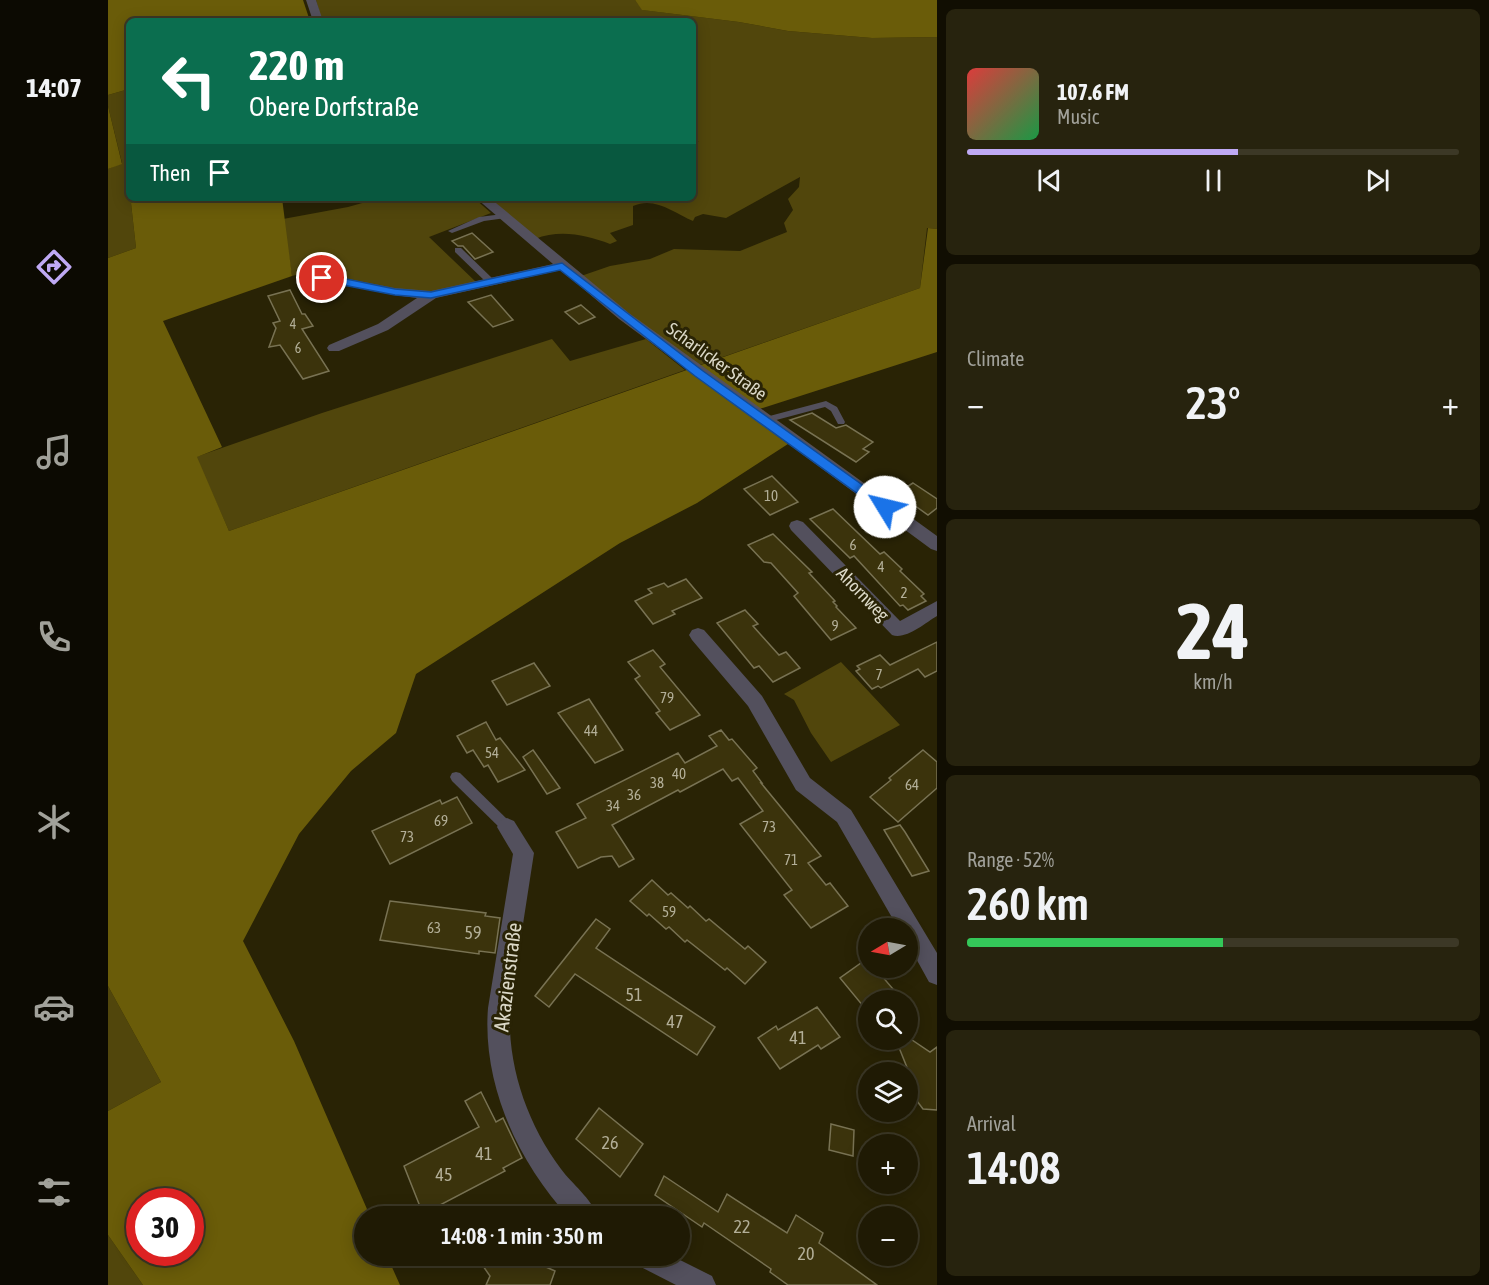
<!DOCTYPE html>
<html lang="en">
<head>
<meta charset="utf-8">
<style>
  body { margin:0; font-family:"Asap Condensed",sans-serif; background:#27230e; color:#f1f3f6; height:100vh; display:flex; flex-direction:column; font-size:22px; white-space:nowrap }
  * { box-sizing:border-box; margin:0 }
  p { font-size:20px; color:#a1a19a }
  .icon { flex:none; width:33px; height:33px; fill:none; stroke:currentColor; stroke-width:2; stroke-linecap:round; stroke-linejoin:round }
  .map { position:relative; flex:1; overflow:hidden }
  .sheet { display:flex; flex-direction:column; gap:9px; padding:9px; background:#110e02; width:552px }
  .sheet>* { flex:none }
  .top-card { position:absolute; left:18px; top:18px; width:570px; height:183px; border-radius:9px; box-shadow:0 3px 15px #0003,0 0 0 2px #3c3826; background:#0b6e4f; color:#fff; overflow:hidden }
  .needle { width:39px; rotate:260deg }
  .fabs { position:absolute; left:750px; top:918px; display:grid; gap:12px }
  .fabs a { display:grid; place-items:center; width:60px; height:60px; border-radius:50%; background:#1f1a04; box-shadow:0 3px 15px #0003,0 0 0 2px #3c3826; font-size:30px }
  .speed { position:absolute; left:18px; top:1188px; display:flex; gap:12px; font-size:30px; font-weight:700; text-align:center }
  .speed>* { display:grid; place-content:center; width:78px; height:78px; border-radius:50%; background:#1f1a04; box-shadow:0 3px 15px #0003,0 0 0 2px #3c3826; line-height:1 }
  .speed .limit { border:9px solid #d22; background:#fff; color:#111 }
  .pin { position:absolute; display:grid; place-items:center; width:51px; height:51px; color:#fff; margin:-26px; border:3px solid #fff; border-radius:50%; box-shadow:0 2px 6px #0007 }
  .me { position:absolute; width:66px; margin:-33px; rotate:306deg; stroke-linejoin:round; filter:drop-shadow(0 0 4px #0008) }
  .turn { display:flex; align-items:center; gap:21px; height:126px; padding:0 24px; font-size:27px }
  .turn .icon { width:78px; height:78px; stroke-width:2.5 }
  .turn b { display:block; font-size:42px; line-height:51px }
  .then { display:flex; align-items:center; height:57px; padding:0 24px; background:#0003; gap:12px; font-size:22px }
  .big { font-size:45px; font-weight:600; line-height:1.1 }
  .sheet .tile { flex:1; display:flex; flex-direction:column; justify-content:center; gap:9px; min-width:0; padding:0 21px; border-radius:9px; background:#27230e }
  .sheet .dial { align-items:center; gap:0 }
  .dial b { font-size:78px; line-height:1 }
  .song { display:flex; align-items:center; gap:18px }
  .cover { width:72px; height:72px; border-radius:9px; background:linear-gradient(135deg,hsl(0 70% 55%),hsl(140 70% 35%)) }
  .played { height:6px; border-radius:3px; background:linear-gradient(90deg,#bfa9f4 55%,#3c3826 55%) }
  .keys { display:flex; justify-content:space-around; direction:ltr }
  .heat { display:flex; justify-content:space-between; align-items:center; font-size:33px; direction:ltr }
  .charge { height:9px; border-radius:4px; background:linear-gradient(90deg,#34c759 52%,#3c3826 0) }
  .trip { position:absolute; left:246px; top:1206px; width:336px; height:60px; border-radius:30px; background:#1f1a04; box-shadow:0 3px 15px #0003,0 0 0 2px #3c3826; font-weight:600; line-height:60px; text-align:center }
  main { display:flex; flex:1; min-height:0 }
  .dock { display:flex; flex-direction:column; width:108px; justify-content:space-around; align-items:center; background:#0c0a02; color:#a1a19a }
  .dock .icon { width:42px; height:42px }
  .dock .active { color:#bfa9f4 }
  .dock b { font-size:27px; color:#f1f3f6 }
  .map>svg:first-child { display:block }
  .green { fill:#51460c }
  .forest { fill:#6a5c09; fill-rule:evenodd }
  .building { fill:#3b330c; stroke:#787253; stroke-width:1.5 }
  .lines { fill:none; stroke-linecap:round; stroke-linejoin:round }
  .lane { fill:#53505d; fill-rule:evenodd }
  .street { fill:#53505d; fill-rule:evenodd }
  .route { fill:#1a73e8; stroke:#114b97; stroke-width:1.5 }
  .labels { text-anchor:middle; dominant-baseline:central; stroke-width:6; stroke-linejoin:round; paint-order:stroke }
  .far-number-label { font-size:14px; fill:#b3af98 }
  .number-label { font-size:15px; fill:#b3af98 }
  .street-label { font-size:18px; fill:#dbd8c7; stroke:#292305 }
  .near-number-label { font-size:18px; fill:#b3af98 }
  .near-street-label { font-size:21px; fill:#dbd8c7; stroke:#292305 }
</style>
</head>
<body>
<main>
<nav class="dock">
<b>14:07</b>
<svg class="icon active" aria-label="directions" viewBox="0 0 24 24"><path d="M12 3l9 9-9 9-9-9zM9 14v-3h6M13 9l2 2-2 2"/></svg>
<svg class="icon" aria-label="music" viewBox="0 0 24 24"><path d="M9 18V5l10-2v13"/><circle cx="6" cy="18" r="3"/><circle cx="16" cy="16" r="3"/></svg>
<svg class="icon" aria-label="phone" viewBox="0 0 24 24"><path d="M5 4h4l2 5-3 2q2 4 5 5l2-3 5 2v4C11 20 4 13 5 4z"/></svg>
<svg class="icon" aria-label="climate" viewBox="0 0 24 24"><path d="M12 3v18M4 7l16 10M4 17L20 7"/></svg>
<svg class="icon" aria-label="car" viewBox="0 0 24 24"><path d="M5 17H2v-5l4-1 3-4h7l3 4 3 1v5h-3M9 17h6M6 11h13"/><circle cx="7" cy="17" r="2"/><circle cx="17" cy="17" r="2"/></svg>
<svg class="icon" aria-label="filters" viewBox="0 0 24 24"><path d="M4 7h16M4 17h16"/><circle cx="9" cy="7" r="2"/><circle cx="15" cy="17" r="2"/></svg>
</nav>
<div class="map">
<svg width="829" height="1285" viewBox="0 0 829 1285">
  <rect width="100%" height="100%" fill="#292305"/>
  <g class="green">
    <path d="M208,0H527L535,10L631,22L680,31L764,38L829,37V229L819,228L812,288L589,366L473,276L502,266L542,259L566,249L632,251L679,232L676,223L685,210L680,199L691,187L692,177L618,218L595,214L587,217L585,221C566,213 547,196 525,206V225L502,233L509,241L502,244C478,235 452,229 427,239L382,198H585V143L591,141H585V21H214Z"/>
    <path d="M21,89V198H35L23,203L28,248L0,258V169L14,163L0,106V95Z"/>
    <path d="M272,198H366L383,213L321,237L368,282L323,292L292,290L199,272L184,276L175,219L240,207Z"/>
    <path d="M444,339L462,361L538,339L577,370L121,531L88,457L214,413Z"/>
    <path d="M733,662L792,725L723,762L703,733L686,700L676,694Z"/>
    <path d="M0,986L53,1082L0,1111Z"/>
    <path d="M0,1235L35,1285H0Z"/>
  </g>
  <g class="forest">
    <path d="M0,0H195L202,21H21V89L0,95Z"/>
    <path d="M527,0H829V37L764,38L680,31L631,22L534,10Z"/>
    <path d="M0,106L14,164L0,169Z"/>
    <path d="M35,198H174L184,276L55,321L114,447L89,457L121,531L812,288L820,228L829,229V352L639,413L680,444L589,503L512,543L308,674L288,733L243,771L191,834L135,941L186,1041L262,1216H256V1256H279L292,1285H35L0,1235V1111L53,1082L0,986V258L28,248L23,203ZM32,1202H82V1252H32Z"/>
  </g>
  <g class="building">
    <path d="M364,233L385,252L367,259L355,246H350L344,241Z"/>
    <path d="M182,290L194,314H197L205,326L194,329L221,371L195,379L172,345L161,347L168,328L165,323L172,321L160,296Z"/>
    <path d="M383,295L405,320L385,327L360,302Z"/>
    <path d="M473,305L487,317L471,324L457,312Z"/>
    <path d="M704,413L728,428L738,425L765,442L755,449L761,452L748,462L682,420Z"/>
    <path d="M664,476L690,502L662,515L636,489Z"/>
    <path d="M805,483L829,499V508L820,515L789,493Z"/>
    <path d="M725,509L772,554L776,552L794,569L792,571L816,594L813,596L818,601L800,610L795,605L792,606L746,556L742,558L702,519Z"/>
    <path d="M665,534L704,572L701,573L727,601L725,602L729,606L728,607L748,628L723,640L686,596L690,593L663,563L656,562L640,545Z"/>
    <path d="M578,579L594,598L564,611L567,614L545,624L527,601L544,593L540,589L556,583L560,587Z"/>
    <path d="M637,610L650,624L645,626L671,655L678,652L692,668L665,682L651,666L646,668L609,623Z"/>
    <path d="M829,642V671L817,677L810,669L773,688L770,686L764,689L748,671L752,669L749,666L772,655L782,665Z"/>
    <path d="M545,650L557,664L552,667L592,715L562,730L548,713L552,711L527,679L532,676L520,662Z"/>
    <path d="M426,663L442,686L399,705L384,681Z"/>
    <path d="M481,699L515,750L487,763L450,713Z"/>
    <path d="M378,722L388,740L392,738L417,770L390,782L380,765L376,767L365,750L359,753L349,736Z"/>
    <path d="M613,730L621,740L624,739L649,768L645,771L654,783H653L713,856L700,863L718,885L722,883L740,906L703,928L676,895L684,890L632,824L655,811L630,778L624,781L615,769L572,792L570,790L504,825L526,859L511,867L504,856L493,857L470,868L448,832L478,818L469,804L570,753L577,763L609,746L601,736Z"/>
    <path d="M425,750L452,788L439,794L415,757Z"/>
    <path d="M815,750L829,762V788L790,822L762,797L783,780L781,778Z"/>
    <path d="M349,797L364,823L282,864L264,831L332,800L334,804Z"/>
    <path d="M792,825L797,832L821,871L804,876L776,830Z"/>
    <path d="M544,880L560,895L563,893L580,908L582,906L598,921L601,919L637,949L640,946L658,962L637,984L619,968L617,970L579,940L577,942L561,927L558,929L541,914L539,916L522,901Z"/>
    <path d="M282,901L378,913L377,916L392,918L387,953L371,951V954L272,940Z"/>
    <path d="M488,919L502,929L488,948L607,1027L589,1055L467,974L441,1007L427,996Z"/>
    <path d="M760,958V968H767L785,989L776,995L781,1000H760V1012L732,978Z"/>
    <path d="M709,1007L732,1037L713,1049L710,1045L672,1069L650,1038L668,1026L670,1030Z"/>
    <path d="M788,1040H804L822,1052L829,1047V1110L815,1109L809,1101L800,1105V1070Z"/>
    <path d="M373,1092L388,1122L395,1118L414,1158L395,1168L397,1171L315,1214L296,1166L371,1127L357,1101Z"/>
    <path d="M491,1108L535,1144L512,1177L468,1139Z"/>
    <path d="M723,1124L746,1130L745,1156L721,1150Z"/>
    <path d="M556,1176L610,1212L619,1194L679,1233L688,1215L715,1233L711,1243L769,1285H680L662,1272L663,1269L596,1223L594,1227L547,1195Z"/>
    <path d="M368,1256H413L447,1271L442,1285H378L382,1276Z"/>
  </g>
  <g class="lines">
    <g class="lane">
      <path d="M395,214H398V218L376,221L344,233L340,231L371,217Z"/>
      <path d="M347,248H353L386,280V284H380L347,252Z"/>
      <path d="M718,401L729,407L737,422L736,424H730L723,411L717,407L657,423L653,420L654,418Z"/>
      <path d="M348,772L352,773L403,823L405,827L403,831L399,832L395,831L344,781L342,777L344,773Z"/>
    </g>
    <g class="street">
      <path d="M198,0H208L215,21H205Z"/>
      <path d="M368,198H382L521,313L829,536V551L823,549L511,319L453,270L328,298L280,330L231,351H221L219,348L221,345L270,324L309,298C277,295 246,285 214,282C205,281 198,284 191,278L193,275L214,274L287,288L323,291L445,264Z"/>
      <path d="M689,520L695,522L792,621L829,601V616C817,623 798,640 784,635L683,530L681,526L683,522Z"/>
      <path d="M590,628L596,630L654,696L702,778L743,810L829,953V985L821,982L800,944V928H790L729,822L688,790L640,706L584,640L581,635L584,630Z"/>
      <path d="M399,818L406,821L426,853L402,1008C399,1066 419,1123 453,1169C464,1184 484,1199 489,1216H460C410,1162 374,1084 380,1008L405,854L389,827L392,821Z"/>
      <path d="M525,1256H564L604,1276L608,1285H568L529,1265Z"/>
    </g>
  </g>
  <path class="route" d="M454,263L595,371L781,504L783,507L781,510H772L587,376L452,270L323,298L287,295L214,281L209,278L214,274L287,289L323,292Z"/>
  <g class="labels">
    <g class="far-number-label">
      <text x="185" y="324">4</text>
      <text x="190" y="348">6</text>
    </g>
    <g class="number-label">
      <text x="663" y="495">10</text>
      <text x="745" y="544">6</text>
      <text x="773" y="566">4</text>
      <text x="796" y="592">2</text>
      <text x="727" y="625">9</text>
      <text x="771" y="674">7</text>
      <text x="559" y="697">79</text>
      <text x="483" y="730">44</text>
      <text x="384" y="752">54</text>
      <text x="571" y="773">40</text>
      <text x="549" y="782">38</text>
      <text x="804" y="784">64</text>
      <text x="526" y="794">36</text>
      <text x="505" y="805">34</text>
      <text x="333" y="820">69</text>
      <text x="661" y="826">73</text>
      <text x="299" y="836">73</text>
      <text x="683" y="859">71</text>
      <text x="561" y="911">59</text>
      <text x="326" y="927">63</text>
    </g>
    <g class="street-label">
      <text transform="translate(609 361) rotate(36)">Scharlicker Straße</text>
      <text transform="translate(755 594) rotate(46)">Ahornweg</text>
    </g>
    <g class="near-number-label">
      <text x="365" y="932">59</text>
      <text x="526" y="994">51</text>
      <text x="567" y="1021">47</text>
      <text x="690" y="1037">41</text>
      <text x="502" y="1142">26</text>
      <text x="376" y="1153">41</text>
      <text x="336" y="1174">45</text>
      <text x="634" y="1226">22</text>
      <text x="698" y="1253">20</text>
    </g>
    <g class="near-street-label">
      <text transform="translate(399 977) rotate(-83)">Akazienstraße</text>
    </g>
  </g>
</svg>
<div class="fabs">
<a><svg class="needle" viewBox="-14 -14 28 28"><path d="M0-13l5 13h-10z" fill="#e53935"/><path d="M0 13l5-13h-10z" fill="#a1a19a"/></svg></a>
<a><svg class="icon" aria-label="search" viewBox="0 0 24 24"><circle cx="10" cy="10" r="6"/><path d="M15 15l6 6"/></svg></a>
<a><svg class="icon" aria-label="layers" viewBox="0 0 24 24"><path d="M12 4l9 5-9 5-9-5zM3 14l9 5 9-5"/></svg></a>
<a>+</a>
<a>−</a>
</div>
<div class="speed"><div class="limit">30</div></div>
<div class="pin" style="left:214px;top:278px;background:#d93025"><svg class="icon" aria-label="arrive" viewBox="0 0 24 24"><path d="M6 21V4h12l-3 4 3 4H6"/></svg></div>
<svg class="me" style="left:777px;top:507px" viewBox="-20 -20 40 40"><circle r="19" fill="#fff"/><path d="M0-13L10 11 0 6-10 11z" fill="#1a73e8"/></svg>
<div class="trip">14:08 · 1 min · 350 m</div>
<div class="top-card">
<div class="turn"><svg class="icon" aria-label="left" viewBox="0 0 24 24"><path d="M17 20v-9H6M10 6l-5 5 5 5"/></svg><div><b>220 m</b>Obere Dorfstraße</div></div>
<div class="then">Then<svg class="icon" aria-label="arrive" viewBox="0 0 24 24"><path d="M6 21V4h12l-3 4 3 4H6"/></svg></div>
</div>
</div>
<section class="sheet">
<div class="tile">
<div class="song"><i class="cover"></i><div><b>107.6 FM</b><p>Music</p></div></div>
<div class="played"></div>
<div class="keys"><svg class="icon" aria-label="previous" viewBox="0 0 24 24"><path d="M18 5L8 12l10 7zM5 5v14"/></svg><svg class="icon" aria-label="pause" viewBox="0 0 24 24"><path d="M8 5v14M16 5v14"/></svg><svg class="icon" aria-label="next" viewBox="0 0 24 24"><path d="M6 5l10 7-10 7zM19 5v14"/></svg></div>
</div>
<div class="tile"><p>Climate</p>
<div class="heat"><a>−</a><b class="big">23°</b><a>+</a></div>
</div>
<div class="tile dial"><b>24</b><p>km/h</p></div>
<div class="tile"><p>Range · 52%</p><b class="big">260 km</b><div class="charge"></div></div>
<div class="tile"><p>Arrival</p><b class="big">14:08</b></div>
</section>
</main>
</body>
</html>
